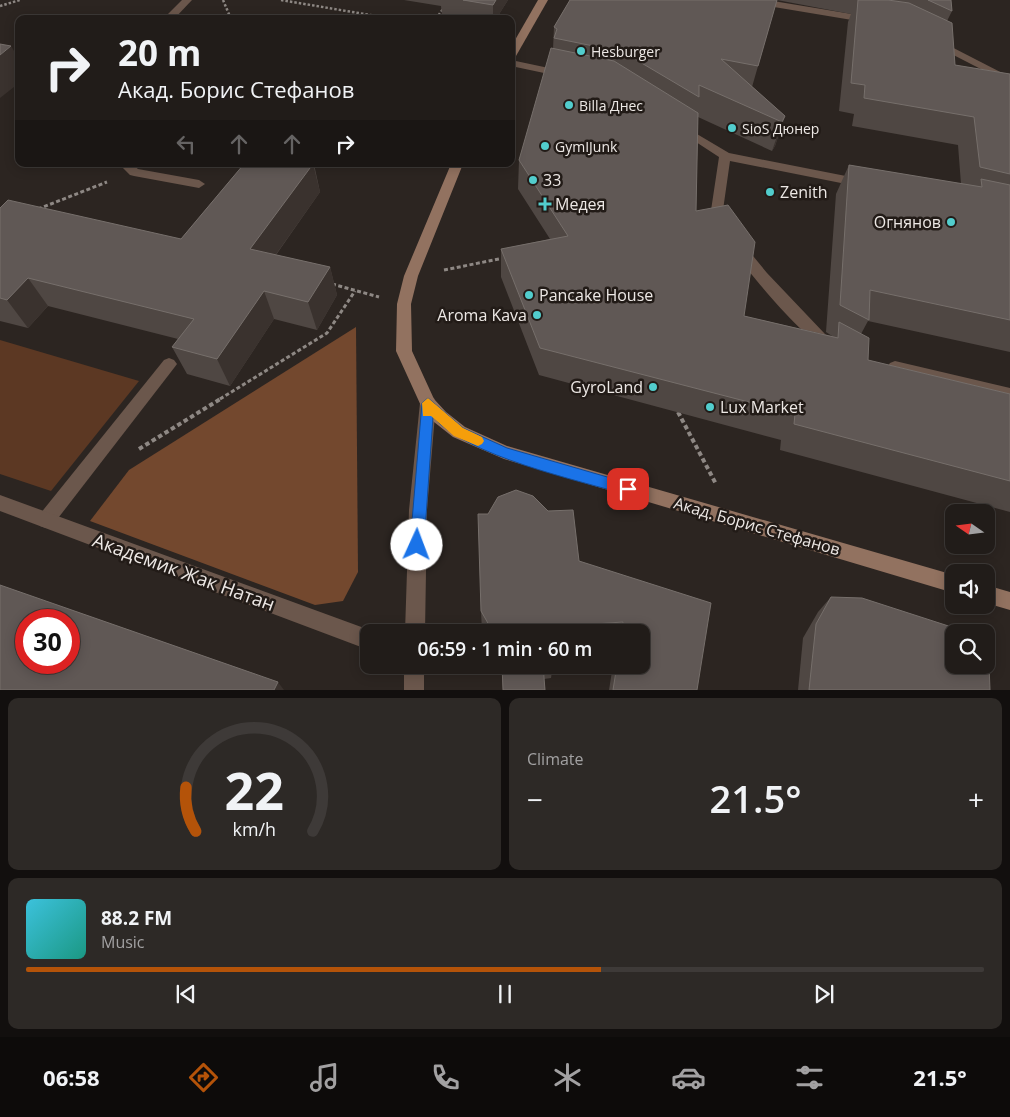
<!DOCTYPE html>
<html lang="en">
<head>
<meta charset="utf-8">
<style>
  body { margin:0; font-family:"Open Sans",sans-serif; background:#2d2926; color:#f1f3f6; height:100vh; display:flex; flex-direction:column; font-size:19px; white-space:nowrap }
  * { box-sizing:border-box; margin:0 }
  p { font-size:16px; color:#a2a1a2 }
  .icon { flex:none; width:28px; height:28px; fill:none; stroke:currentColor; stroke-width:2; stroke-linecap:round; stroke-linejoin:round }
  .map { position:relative; height:690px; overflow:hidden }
  .side { display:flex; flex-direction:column; gap:8px; padding:8px; background:#120f0e; flex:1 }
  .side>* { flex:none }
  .banner { position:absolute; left:15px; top:15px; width:500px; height:152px; border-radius:10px; box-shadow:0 2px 12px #0003,0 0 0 1px #3e3a38; background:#211c19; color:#f1f3f6; overflow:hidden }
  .needle { width:32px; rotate:284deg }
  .buttons { position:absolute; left:945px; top:504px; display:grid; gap:10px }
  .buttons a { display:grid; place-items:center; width:50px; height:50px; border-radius:10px; background:#211c19; box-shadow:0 2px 12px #0003,0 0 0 1px #3e3a38; font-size:25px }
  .speed { position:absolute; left:15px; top:609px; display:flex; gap:10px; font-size:25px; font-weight:700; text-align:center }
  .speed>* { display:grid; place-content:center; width:65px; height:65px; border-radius:50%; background:#211c19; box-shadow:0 2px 12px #0003,0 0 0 1px #3e3a38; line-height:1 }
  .speed .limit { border:8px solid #d22; background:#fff; color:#111 }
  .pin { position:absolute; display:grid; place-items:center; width:42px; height:42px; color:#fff; margin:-21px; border-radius:10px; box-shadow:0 2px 8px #0006 }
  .me { position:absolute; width:55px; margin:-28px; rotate:2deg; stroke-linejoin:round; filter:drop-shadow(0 0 4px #0008) }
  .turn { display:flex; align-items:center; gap:18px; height:105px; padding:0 20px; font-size:22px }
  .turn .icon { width:65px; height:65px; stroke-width:2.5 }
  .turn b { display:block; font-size:35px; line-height:42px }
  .lanes { display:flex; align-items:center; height:48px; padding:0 20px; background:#0003; justify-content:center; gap:25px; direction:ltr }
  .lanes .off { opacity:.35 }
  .big { font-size:38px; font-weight:600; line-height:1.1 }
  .side .card { flex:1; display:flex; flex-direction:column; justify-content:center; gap:8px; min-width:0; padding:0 18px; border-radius:10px; background:#2d2926 }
  .side .dial { align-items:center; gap:0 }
  .dial svg { height:130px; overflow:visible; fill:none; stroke:#3e3a38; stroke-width:7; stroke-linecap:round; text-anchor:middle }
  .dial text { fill:#f1f3f6; stroke:none }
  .song { display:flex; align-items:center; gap:15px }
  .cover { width:60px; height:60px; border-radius:8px; background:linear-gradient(135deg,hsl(190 70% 55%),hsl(170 70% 35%)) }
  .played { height:5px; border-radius:2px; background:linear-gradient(90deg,#b45309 60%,#3e3a38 60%) }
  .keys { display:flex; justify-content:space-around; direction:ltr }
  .heat { display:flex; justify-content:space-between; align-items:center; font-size:28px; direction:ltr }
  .side .tiles { flex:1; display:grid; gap:8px; grid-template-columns:1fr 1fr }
  .card:last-child { grid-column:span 2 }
  .trip { position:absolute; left:360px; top:624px; width:290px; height:50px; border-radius:10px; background:#211c19; box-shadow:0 2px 12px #0003,0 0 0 1px #3e3a38; font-weight:600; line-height:50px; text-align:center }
  .tab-bar { display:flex; height:80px; justify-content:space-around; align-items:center; background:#0d0b0a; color:#a2a1a2 }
  .tab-bar .icon { width:35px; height:35px }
  .tab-bar .selected { color:#b45309 }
  .tab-bar b { font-size:22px; color:#f1f3f6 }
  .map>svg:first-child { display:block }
  .green { fill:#5c3823 }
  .forest { fill:#73482e }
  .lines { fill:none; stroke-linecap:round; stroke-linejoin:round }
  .path-far2 { stroke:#8e8884; stroke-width:2.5; stroke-dasharray:2.5 2; stroke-linecap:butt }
  .path-far1 { stroke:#8e8884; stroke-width:3; stroke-dasharray:4 2.5; stroke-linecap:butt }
  .path { stroke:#8e8884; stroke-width:4; stroke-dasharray:4.5 3; stroke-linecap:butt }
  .lane { fill:#6b574c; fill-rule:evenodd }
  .street { fill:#6b574c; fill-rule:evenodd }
  .secondary { fill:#927260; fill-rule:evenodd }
  .wall { fill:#4f4743; fill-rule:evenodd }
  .shaded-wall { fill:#3a322e }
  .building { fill:#605855; stroke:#766f6b; fill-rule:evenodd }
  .route { fill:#1a73e8; stroke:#114b97 }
  .slow { fill:#f59e0b }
  .poi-dot { fill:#52cdcd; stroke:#221b17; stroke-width:2 }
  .labels { text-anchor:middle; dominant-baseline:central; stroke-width:5; stroke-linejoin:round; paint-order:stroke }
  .far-poi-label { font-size:14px; fill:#ede8e5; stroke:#221b17; text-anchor:start }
  .poi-label { font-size:16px; fill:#ede8e5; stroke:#221b17; text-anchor:start }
  .street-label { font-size:16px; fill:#ede8e5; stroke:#221b17 }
  .near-street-label { font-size:19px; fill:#ede8e5; stroke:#221b17 }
</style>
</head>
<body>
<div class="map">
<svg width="1010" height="690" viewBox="0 0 1010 690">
  <rect width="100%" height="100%" fill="#2c2521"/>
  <path class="green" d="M0,340L139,381L51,491L0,474Z"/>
  <path class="forest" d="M356,327L358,572L343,601L315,605L90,521L129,470Z"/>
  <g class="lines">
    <g class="path-far2">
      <path d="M223,0L231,19"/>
      <path d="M281,0L394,19"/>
      <path d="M0,6L20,0"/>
      <path d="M436,19L443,9"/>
    </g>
    <g class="path-far1">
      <path d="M38,209L107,182"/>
      <path d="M444,270L504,258"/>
      <path d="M332,284L379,297"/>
      <path d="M220,399L327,333L355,291"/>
    </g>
    <g class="path">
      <path d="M678,412L716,484"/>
      <path d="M139,449L222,398"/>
    </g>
    <g class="lane">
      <path d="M182,0H192L174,19H163Z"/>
      <path d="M119,164H132L138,169L199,180L205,184L199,188L134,176L130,175Z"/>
      <path d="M169,358L174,360L177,364L174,368L52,526L46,528L40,526L37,520L40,514L164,360Z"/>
    </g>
    <g class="street">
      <path d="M745,0H767L870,17L875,20L870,23L750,3Z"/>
      <path d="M936,39L1010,77V84L932,44L931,42Z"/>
      <path d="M511,60L563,71L568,74L563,77L511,66Z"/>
      <path d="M680,124L729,153L861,179L867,183L861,187L730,161L722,217L727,224L720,228L715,227L710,217L719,157L676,129V125Z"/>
      <path d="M739,243L744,245L767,273L825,334L836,344L834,348L829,350C807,343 745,269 732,248Z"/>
      <path d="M895,361L1010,388V400L890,371L887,367L890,363Z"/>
      <path d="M428,396L434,398L436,403L427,510L425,632H405L409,510L420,403L422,398Z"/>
      <path d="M0,495L375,632H369V650L0,511Z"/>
      <rect x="404" y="665" width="20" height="25"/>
    </g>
    <g class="secondary">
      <path d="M538,0H548L516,56L511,59V47Z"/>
      <path d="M451,164H463L418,276L411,304L412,351L434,399L446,412L465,427L507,446L954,575V593L504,459L453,437L434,422L422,408L396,351L397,304L404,276Z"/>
      <path d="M986,585L1010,592V610L986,603Z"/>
    </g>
  </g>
  <g class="wall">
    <path d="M404,0H508L496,19H460L442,16L441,6Z"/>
    <path d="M570,0H951L952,11L947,21L955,65L1010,74V352L868,321L861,334L868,360L1010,394V512L780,450L781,440L539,375L501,277V249L550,239L518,189L519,160L553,49L554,27ZM777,0L851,14L848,22L839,111L854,114L852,126L958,145L961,184L849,165L836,194L826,332L832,336L744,316L696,211L698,117L772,151L775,146L785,116L752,87Z"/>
    <path d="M244,164H314L320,192L276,255L330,267L337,295L317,330L274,319L230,386L187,374L172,347L178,339L48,306L28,328L0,321V208L181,239Z"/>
    <path d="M579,561L697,690H609L613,665H641V632H483L482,631L481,611Z"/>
    <path d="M831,597L990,690H798L803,638L818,612Z"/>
    <path d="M501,665H553L551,678L544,679L545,690H503L502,666Z"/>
  </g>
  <g class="shaded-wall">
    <path d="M496,0H508L496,19H493V5Z"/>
    <path d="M11,46L19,59V83L0,98V55Z"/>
    <path d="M785,116L775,146L772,151L782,122Z"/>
    <path d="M313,164L320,192L260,277L250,249Z"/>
    <path d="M330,267L337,295L317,330L308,302Z"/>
    <path d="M28,278L48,306L28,328L7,300Z"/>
    <path d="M264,291L274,319L230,386L217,359Z"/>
    <path d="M278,682L284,690H274Z"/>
  </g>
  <g class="building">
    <path d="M463,0H496L493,5Z"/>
    <path d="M570,0H777L758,66L721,59L785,116L782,122L699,85V97L623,52L554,38L557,29L554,27Z"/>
    <path d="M858,0H888L909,3L952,23L955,65L1010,74V174L980,167L974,117L864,98L865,85L851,83Z"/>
    <path d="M928,0H951L952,11Z"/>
    <path d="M0,44L11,46L0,55Z"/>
    <path d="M551,48L614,61L698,113L696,211L728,205L755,242L744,316L838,338L839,322L869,338L868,360L1010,394V481L794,424L795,414L540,348L501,249L568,236L519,160Z"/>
    <path d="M244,164H313L250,249L330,267L308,302L264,291L217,359L172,347L194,319L28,278L7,300L0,298V208L8,200L181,239Z"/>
    <path d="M849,165L982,187L981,179L1010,185V320L870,290L869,320L840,305Z"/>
    <path d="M516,490L533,496L548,511L573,510L579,561L711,603L697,690H613L617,665H641V632H621L623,622L551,627L552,632H493L481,611L478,514H488L498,497Z"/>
    <path d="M0,585L278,682L274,690H0ZM26,620H69V662H26Z"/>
    <path d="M831,597L862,598L967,632H954V665H986V639H988L990,690H809L816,624Z"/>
    <path d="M502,665H543L545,690H503Z"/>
  </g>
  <path class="route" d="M428,398L463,428L507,448L628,483L633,485L635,489L633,493L628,495C577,480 467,456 433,417L424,545L422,549L417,551L412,549L410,545L422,403Z"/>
  <path class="slow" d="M428,398L463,428L482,437L484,441L482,444L478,446L454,436L431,416H423L422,403Z"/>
  <g class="poi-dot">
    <circle cx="581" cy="51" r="5"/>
    <circle cx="569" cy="105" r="5"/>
    <circle cx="732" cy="128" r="5"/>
    <circle cx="545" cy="146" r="5"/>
    <circle cx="533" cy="180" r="5"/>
    <circle cx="770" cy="192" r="5"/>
    <path d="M542.5 196.5h5v5h5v5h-5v5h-5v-5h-5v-5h5z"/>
    <circle cx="951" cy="222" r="5"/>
    <circle cx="529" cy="295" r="5"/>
    <circle cx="537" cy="315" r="5"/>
    <circle cx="653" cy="387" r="5"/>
    <circle cx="710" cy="407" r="5"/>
  </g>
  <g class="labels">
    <g class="far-poi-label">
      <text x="591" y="51">Hesburger</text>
      <text x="579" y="105">Billa Днес</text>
      <text x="742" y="128">SioS Дюнер</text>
      <text x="555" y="146">GymIJunk</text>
    </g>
    <g class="poi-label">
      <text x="543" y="180">33</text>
      <text x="780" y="192">Zenith</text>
      <text x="555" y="204">Медея</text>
      <text x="941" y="222" text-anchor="end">Огнянов</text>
      <text x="539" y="295">Pancake House</text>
      <text x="527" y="315" text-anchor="end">Aroma Kava</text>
      <text x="643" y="387" text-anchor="end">GyroLand</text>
      <text x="720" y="407">Lux Market</text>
    </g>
    <g class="street-label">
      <text transform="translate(757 526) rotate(16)">Акад. Борис Стефанов</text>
    </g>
    <g class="near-street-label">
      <text transform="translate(184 572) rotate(20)">Академик Жак Натан</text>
    </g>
  </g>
</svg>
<div class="buttons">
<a><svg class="needle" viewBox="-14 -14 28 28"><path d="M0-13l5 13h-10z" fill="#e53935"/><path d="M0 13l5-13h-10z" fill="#a2a1a2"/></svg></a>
<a><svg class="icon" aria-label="sound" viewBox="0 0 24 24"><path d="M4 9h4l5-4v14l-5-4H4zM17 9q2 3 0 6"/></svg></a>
<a><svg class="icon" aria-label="search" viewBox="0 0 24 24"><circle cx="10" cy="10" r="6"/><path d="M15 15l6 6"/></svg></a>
</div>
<div class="speed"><div class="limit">30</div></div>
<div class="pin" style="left:628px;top:489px;background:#d93025"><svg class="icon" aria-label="arrive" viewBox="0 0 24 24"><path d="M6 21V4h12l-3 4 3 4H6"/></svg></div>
<svg class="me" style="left:417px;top:545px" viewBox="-20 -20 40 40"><circle r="19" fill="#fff"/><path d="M0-13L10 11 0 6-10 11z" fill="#1a73e8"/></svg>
<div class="trip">06:59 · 1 min · 60 m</div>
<div class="banner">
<div class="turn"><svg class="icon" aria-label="right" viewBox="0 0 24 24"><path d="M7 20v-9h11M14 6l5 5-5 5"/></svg><div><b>20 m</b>Акад. Борис Стефанов</div></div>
<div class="lanes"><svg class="icon off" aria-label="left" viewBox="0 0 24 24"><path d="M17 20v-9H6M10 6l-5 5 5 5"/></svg><svg class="icon off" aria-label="ahead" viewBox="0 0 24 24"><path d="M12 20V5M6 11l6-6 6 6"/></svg><svg class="icon off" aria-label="ahead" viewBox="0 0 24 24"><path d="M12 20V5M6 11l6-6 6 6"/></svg><svg class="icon" aria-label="right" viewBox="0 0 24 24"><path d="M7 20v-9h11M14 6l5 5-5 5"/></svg></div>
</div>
</div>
<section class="side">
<div class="tiles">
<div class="card dial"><svg viewBox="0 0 100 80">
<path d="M14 69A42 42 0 1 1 86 69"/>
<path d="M14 69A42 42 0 0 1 8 42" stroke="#b45309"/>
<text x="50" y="56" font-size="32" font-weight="700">22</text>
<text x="50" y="72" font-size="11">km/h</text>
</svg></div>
<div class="card"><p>Climate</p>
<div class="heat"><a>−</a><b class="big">21.5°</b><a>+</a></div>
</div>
<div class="card">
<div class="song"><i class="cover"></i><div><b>88.2 FM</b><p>Music</p></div></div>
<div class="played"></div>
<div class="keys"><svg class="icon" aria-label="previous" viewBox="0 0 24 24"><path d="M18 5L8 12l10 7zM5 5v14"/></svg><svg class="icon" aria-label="pause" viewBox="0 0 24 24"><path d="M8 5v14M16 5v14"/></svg><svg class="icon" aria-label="next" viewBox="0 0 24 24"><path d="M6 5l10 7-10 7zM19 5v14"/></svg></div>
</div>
</div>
</section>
<nav class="tab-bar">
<b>06:58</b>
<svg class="icon selected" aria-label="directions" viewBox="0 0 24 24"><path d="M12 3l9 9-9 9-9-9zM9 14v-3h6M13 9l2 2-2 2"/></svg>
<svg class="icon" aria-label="music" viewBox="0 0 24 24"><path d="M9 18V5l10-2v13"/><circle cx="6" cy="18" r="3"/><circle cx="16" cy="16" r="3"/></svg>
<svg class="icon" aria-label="phone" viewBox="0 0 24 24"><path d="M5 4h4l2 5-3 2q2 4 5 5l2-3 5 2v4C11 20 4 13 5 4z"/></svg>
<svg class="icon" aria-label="climate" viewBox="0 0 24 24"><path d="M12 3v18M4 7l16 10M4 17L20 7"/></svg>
<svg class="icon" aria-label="car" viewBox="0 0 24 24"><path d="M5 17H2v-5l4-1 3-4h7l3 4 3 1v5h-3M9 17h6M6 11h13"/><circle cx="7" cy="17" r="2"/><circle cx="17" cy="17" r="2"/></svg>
<svg class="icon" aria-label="filters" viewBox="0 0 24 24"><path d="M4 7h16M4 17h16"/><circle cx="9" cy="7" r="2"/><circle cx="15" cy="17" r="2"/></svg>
<b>21.5°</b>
</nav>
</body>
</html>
